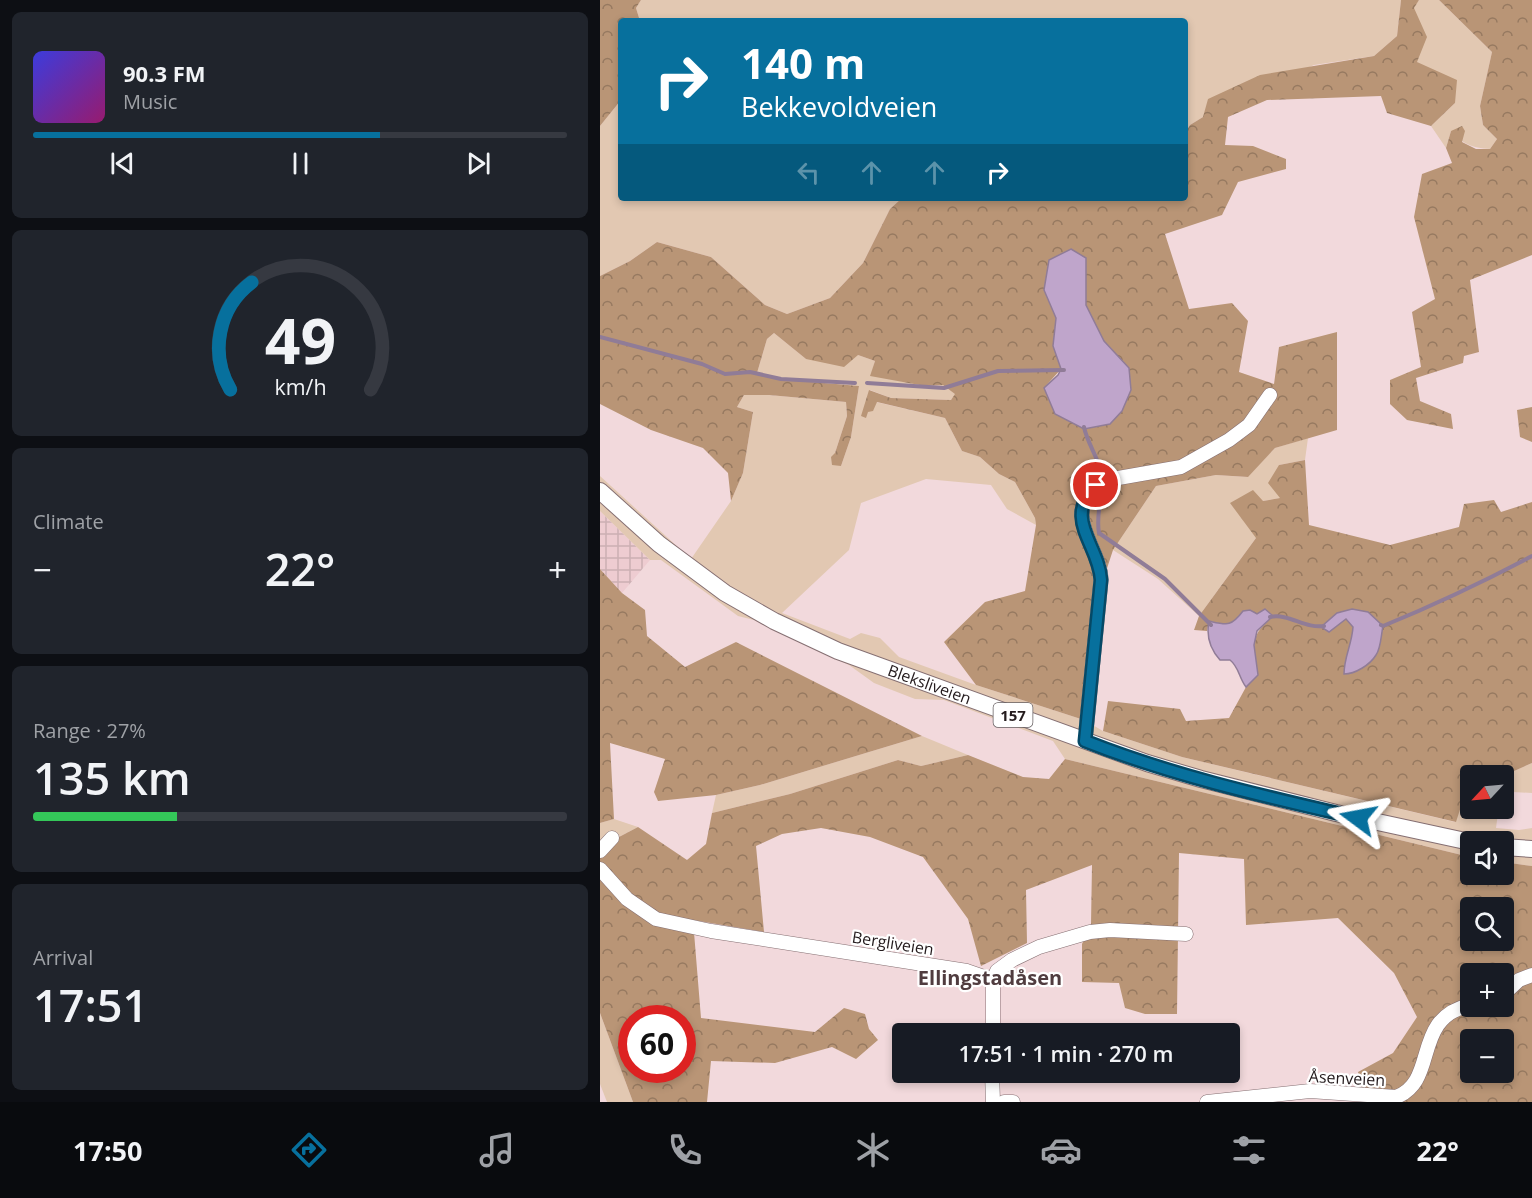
<!DOCTYPE html>
<html lang="en">
<head>
<meta charset="utf-8">
<style>
  body { margin:0; font-family:"Open Sans",sans-serif; background:#20242c; color:#f1f3f6; height:100vh; display:flex; flex-direction:column; font-size:22px; white-space:nowrap }
  * { box-sizing:border-box; margin:0 }
  p { font-size:20px; color:#9ea1a6 }
  .icon { flex:none; width:33px; height:33px; fill:none; stroke:currentColor; stroke-width:2; stroke-linecap:round; stroke-linejoin:round }
  .map { position:relative; flex:1; overflow:hidden }
  .panel { display:flex; flex-direction:column; gap:12px; padding:12px; background:#0d0f14; width:600px }
  .panel>* { flex:none }
  .top-card { position:absolute; left:18px; top:18px; width:570px; height:183px; border-radius:6px; box-shadow:0 3px 9px #0003; background:#07709d; color:#fff; overflow:hidden }
  .needle { width:39px; rotate:244deg }
  .controls { position:absolute; left:860px; top:765px; display:grid; gap:12px }
  .controls a { display:grid; place-items:center; width:54px; height:54px; border-radius:6px; background:#171b24; box-shadow:0 3px 9px #0003; font-size:30px }
  .speed { position:absolute; left:18px; top:1005px; display:flex; gap:12px; font-size:30px; font-weight:700; text-align:center }
  .speed>* { display:grid; place-content:center; width:78px; height:78px; border-radius:50%; background:#171b24; box-shadow:0 3px 9px #0003; line-height:1 }
  .speed .limit { border:9px solid #d22; background:#fff; color:#111 }
  .pin { position:absolute; display:grid; place-items:center; width:51px; height:51px; color:#fff; margin:-26px; border:3px solid #fff; border-radius:50%; box-shadow:0 2px 6px #0007 }
  .me { position:absolute; width:66px; margin:-33px; rotate:283deg; stroke-linejoin:round; filter:drop-shadow(0 0 4px #0008) }
  .turn { display:flex; align-items:center; gap:21px; height:126px; padding:0 24px; font-size:27px }
  .turn .icon { width:78px; height:78px; stroke-width:2.5 }
  .turn b { display:block; font-size:42px; line-height:51px }
  .lanes { display:flex; align-items:center; height:57px; padding:0 24px; background:#0003; justify-content:center; gap:30px; direction:ltr }
  .lanes .off { opacity:.35 }
  .big { font-size:45px; font-weight:600; line-height:1.1 }
  .panel .card { flex:1; display:flex; flex-direction:column; justify-content:center; gap:9px; min-width:0; padding:0 21px; border-radius:9px; background:#20242c }
  .panel .dial { align-items:center; gap:0 }
  .dial svg { height:156px; overflow:visible; fill:none; stroke:#363941; stroke-width:7; stroke-linecap:round; text-anchor:middle }
  .dial text { fill:#f1f3f6; stroke:none }
  .song { display:flex; align-items:center; gap:18px }
  .cover { width:72px; height:72px; border-radius:9px; background:linear-gradient(135deg,hsl(240 70% 55%),hsl(320 70% 35%)) }
  .played { height:6px; border-radius:3px; background:linear-gradient(90deg,#07709d 65%,#363941 65%) }
  .keys { display:flex; justify-content:space-around; direction:ltr }
  .heat { display:flex; justify-content:space-between; align-items:center; font-size:33px; direction:ltr }
  .charge { height:9px; border-radius:4px; background:linear-gradient(90deg,#34c759 27%,#363941 0) }
  .trip { position:absolute; left:292px; top:1023px; width:348px; height:60px; border-radius:6px; background:#171b24; box-shadow:0 3px 9px #0003; font-weight:600; line-height:60px; text-align:center }
  .tab-bar { display:flex; height:96px; justify-content:space-around; align-items:center; background:#090b0e; color:#9ea1a6 }
  .tab-bar .icon { width:42px; height:42px }
  .tab-bar .active { color:#07709d }
  .tab-bar b { font-size:27px; color:#f1f3f6 }
  main { display:flex; flex:1; min-height:0 }
  .map>svg:first-child { display:block }
  .industrial { fill:url(#industrial-grid) }
  .grass { fill:#e2c8b2 }
  .forest { fill:url(#forest-crowns); fill-rule:evenodd }
  .water { fill:#bfa5cb; stroke:#907c97; stroke-width:1.5 }
  .lines { fill:none; stroke-linecap:round; stroke-linejoin:round }
  .stream { stroke:#907c97; stroke-width:4 }
  .minor-casing { stroke:#856f72; stroke-width:15 }
  .major-casing { stroke:#856f72; stroke-width:18 }
  .minor { stroke:#fff; stroke-width:14 }
  .major { stroke:#fff; stroke-width:16 }
  .route-casing { stroke:#054966; stroke-width:15 }
  .route { stroke:#07709d; stroke-width:10 }
  .labels { text-anchor:middle; dominant-baseline:central; stroke-width:4.5; stroke-linejoin:round; paint-order:stroke }
  .shield { fill:#fff; stroke:#665f61; stroke-width:1.5 }
  .shield-label { font-size:15px; font-weight:bold; fill:#241b1d }
  .street-label { font-size:16px; fill:#241b1d; stroke:#fff }
  .quarter-label { font-size:20px; font-weight:bold; fill:#503c3f; stroke:#fff }
</style>
</head>
<body>
<main>
<section class="panel">
<div class="card">
<div class="song"><i class="cover"></i><div><b>90.3 FM</b><p>Music</p></div></div>
<div class="played"></div>
<div class="keys"><svg class="icon" aria-label="previous" viewBox="0 0 24 24"><path d="M18 5L8 12l10 7zM5 5v14"/></svg><svg class="icon" aria-label="pause" viewBox="0 0 24 24"><path d="M8 5v14M16 5v14"/></svg><svg class="icon" aria-label="next" viewBox="0 0 24 24"><path d="M6 5l10 7-10 7zM19 5v14"/></svg></div>
</div>
<div class="card dial"><svg viewBox="0 0 100 80">
<path d="M14 69A42 42 0 1 1 86 69"/>
<path d="M14 69A42 42 0 0 1 25 14" stroke="#07709d"/>
<text x="50" y="56" font-size="32" font-weight="700">49</text>
<text x="50" y="72" font-size="11">km/h</text>
</svg></div>
<div class="card"><p>Climate</p>
<div class="heat"><a>−</a><b class="big">22°</b><a>+</a></div>
</div>
<div class="card"><p>Range · 27%</p><b class="big">135 km</b><div class="charge"></div></div>
<div class="card"><p>Arrival</p><b class="big">17:51</b></div>
</section>
<div class="map">
<svg width="932" height="1102" viewBox="0 0 932 1102">
  <defs>
    <pattern id="industrial-grid" width="8" height="8" patternUnits="userSpaceOnUse" patternTransform="scale(1.5)"><rect width="8" height="8" fill="#eeccd1"/><path d="M0 4h8M4 0v8" fill="none" stroke="#ccafb3"/></pattern>
    <pattern id="forest-crowns" width="20" height="18" patternUnits="userSpaceOnUse" patternTransform="scale(1.5)"><rect width="20" height="18" fill="#b99576"/><path d="M2 6a3 3 0 1 1 6 0M12 15a3 3 0 1 1 6 0" fill="none" stroke="#967960"/></pattern>
  </defs>
  <rect width="100%" height="100%" fill="#f2d9dc"/>
  <path class="industrial" d="M0,511L50,560L22,593L0,569Z"/>
  <g class="grass">
    <path d="M41,0H801L797,36L774,56L714,65L603,117L590,125L585,133V21H40L36,8Z"/>
    <path d="M819,0H839L892,52L880,106L883,125L897,139L890,149C872,148 863,144 851,131L846,148L831,126L855,103L817,62L813,8Z"/>
    <path d="M21,100V198H302L290,209L263,263L230,298L187,314L165,305L111,257L57,242L30,261L0,276V126Z"/>
    <path d="M174,333L206,359L258,355L275,361L271,375L325,386L343,385L356,394L351,400L291,398L270,390L268,412L276,402L345,418L362,451L380,457L399,474L415,482L435,518L436,525L407,509L391,485L326,479L261,503L249,550L182,613L250,639L261,633L280,638L299,657L376,685L484,720L503,731L582,757L855,822L865,794L870,792V808H903V776L932,763V793L913,792L911,804L907,806L906,810L898,813L896,828L919,830L932,828V866L903,862V842H870V857L465,759L453,741L344,700L315,699L274,683L249,665L154,620L138,616L61,560H50L0,511V476L91,559L131,501L143,473L153,412L137,407L144,395H169L246,402L247,416L235,453L241,466L251,437L259,386L190,380L157,373L167,339Z"/>
    <path d="M708,438L705,460L679,465L680,498L663,501L656,538L599,616L558,579L513,550L556,486L616,475L647,477L675,448Z"/>
    <path d="M322,736L368,755L321,766L298,760L190,794L112,813L116,795L160,785Z"/>
    <path d="M14,819L38,827L0,847V823Z"/>
    <path d="M0,1013L33,1102H7L0,1084Z"/>
  </g>
  <g class="forest">
    <path d="M0,0H41L36,8L40,21H21V100L0,126Z"/>
    <path d="M801,0H819L814,8L827,37L817,62L857,80L855,103L831,126L787,113L781,96L667,100L628,117L625,145L653,146L686,159V169L638,182L622,215L565,234L589,309L632,303L648,321L639,372L674,384L679,347L737,332V430L675,448L648,477L616,475L556,486L513,550L496,602L484,720L376,685L344,642L385,602L425,591L436,525L435,518L415,482L399,474L380,457L362,451L345,418L277,402L273,411L268,412L266,418L261,416L269,390L291,398L351,400L355,394L343,385L325,386L270,376L275,361L258,355L244,367L206,359L174,333L167,339L157,373L190,380L259,386L251,437L241,466L232,465L231,457L235,453L247,416L246,402L169,395H144L137,407L153,412L143,473L131,501L128,473L103,448L51,430L0,404V276L30,261L57,242L111,257L165,305L187,314L230,298L263,263L290,209L302,198H585V133L590,125L603,117L608,99L660,75L774,56L797,36ZM486,258V305L504,341L529,368L444,388L461,369L453,346L456,318Z"/>
    <path d="M839,0H932V255L870,280L879,352L864,356L863,363L816,378L820,401L851,414L853,429L807,420L790,404V380L821,367L812,312L835,299L814,217L822,174L852,163L846,148L851,131L862,126L865,131L862,142L876,149H890L897,139L883,125L880,106L892,52Z"/>
    <path d="M932,407V442L920,437L917,410Z"/>
    <path d="M705,460L709,525L790,545L859,527L864,504L894,500L901,512L932,502V763L903,776H870V792L865,794L856,822L582,757L503,731L508,701L580,709L586,721L629,718L646,687L657,675C655,653 648,638 667,622L657,614L627,625L609,621L607,631L594,630L599,616L656,538L630,503L653,490L663,501L680,498L668,483L679,465Z"/>
    <path d="M0,569L22,593L45,610L47,636L85,667L136,642L322,736L160,785L116,795L58,801L54,792L65,759L10,743L14,819L0,823Z"/>
    <path d="M368,755L423,777L449,779L465,759L870,857V874H903V862L932,866V1102H765L758,1072L793,1053L817,1017L794,973L738,918L646,925L644,859L579,853L577,1014H545L525,1008L519,983L482,982V944L491,924L492,865L426,890L427,943L381,966L368,919L323,857L270,837L221,828L182,834L156,846L164,932L93,920L101,1018L215,1032L244,1008L265,1014L269,1029L278,1040L256,1059L232,1047L175,1063L111,1061L107,1102H33L0,1013V847L38,827L87,860L106,844L112,813L190,794L298,760L321,766ZM870,908H903V940H870ZM870,974H903V1006H870ZM32,1018H82V1070H32ZM870,1040H903V1072H870Z"/>
  </g>
  <g class="water">
    <path d="M471,249L486,258V305L504,341L529,368L531,390L522,411L510,424L484,429L455,414L444,388L458,375L461,369L453,346L456,318L444,290L449,260Z"/>
    <path d="M665,609L673,616L657,631L654,645L658,675L646,687C639,678 639,667 630,660H620C610,649 606,636 609,621C627,625 631,627 643,611L650,610L657,614Z"/>
    <path d="M752,609L768,612L783,626C781,635 781,648 776,655C770,665 755,674 744,674C744,657 752,644 753,627L746,619L729,632L721,627L737,613Z"/>
  </g>
  <g class="lines">
    <g class="stream">
      <path d="M0,337L102,364L125,374L150,372L181,379L255,383"/>
      <path d="M267,383L344,388L398,371L464,370"/>
      <path d="M484,427C487,442 497,456 501,471C505,492 495,512 499,533L565,579L611,625"/>
      <path d="M670,617C689,613 705,629 724,626"/>
      <path d="M781,625L783,626C834,605 883,582 932,556"/>
    </g>
    <defs>
      <g id="minor">
        <path d="M507,480L581,467L629,440L649,425L670,395"/>
        <path d="M485,741L501,580C500,545 462,518 496,485"/>
        <path d="M0,851L12,838"/>
        <path d="M0,869L27,899L56,919L111,931L367,971L393,980"/>
        <path d="M903,995L919,980L932,975"/>
        <path d="M393,1034V980L397,971L412,960L439,947L490,932L510,930L586,934"/>
        <path d="M392,1072L393,1102"/>
        <path d="M404,1102H413"/>
        <path d="M607,1102L710,1091L796,1097C839,1081 811,1018 870,1005"/>
      </g>
      <g id="major">
        <path id="s1" d="M0,491L59,544L125,593L174,621L238,651L547,763L601,779L736,813L870,842"/>
        <path d="M903,847L932,849"/>
      </g>
    </defs>
    <use href="#minor" class="minor-casing"/>
    <use href="#major" class="major-casing"/>
    <use href="#minor" class="minor"/>
    <use href="#major" class="major"/>
  </g>
  <g class="lines">
    <defs>
      <path id="route" d="M496,485C462,519 499,544 501,580L485,741C573,776 667,797 758,818"/>
    </defs>
    <use href="#route" class="route-casing"/>
    <use href="#route" class="route"/>
  </g>
  <g class="labels">
    <rect class="shield" x="393.5" y="703" width="39" height="24" rx="4.5"/>
    <g class="shield-label">
      <text x="413" y="715">157</text>
    </g>
    <g class="street-label">
      <text stroke="none"><textPath href="#s1" startOffset="386">Bleksliveien</textPath></text>
      <text transform="translate(293 943) rotate(9)">Bergliveien</text>
      <text transform="translate(747 1078) rotate(3)">Åsenveien</text>
    </g>
    <g class="quarter-label">
      <text x="390" y="977">Ellingstadåsen</text>
    </g>
  </g>
</svg>
<div class="controls">
<a><svg class="needle" viewBox="-14 -14 28 28"><path d="M0-13l5 13h-10z" fill="#e53935"/><path d="M0 13l5-13h-10z" fill="#9ea1a6"/></svg></a>
<a><svg class="icon" aria-label="sound" viewBox="0 0 24 24"><path d="M4 9h4l5-4v14l-5-4H4zM17 9q2 3 0 6"/></svg></a>
<a><svg class="icon" aria-label="search" viewBox="0 0 24 24"><circle cx="10" cy="10" r="6"/><path d="M15 15l6 6"/></svg></a>
<a>+</a>
<a>−</a>
</div>
<div class="speed"><div class="limit">60</div></div>
<div class="pin" style="left:496px;top:485px;background:#d93025"><svg class="icon" aria-label="arrive" viewBox="0 0 24 24"><path d="M6 21V4h12l-3 4 3 4H6"/></svg></div>
<svg class="me" style="left:758px;top:818px" viewBox="-20 -20 40 40"><path d="M0-17L14 15 0 8-14 15z" fill="#07709d" stroke="#fff" stroke-width="4"/></svg>
<div class="trip">17:51 · 1 min · 270 m</div>
<div class="top-card">
<div class="turn"><svg class="icon" aria-label="right" viewBox="0 0 24 24"><path d="M7 20v-9h11M14 6l5 5-5 5"/></svg><div><b>140 m</b>Bekkevoldveien</div></div>
<div class="lanes"><svg class="icon off" aria-label="left" viewBox="0 0 24 24"><path d="M17 20v-9H6M10 6l-5 5 5 5"/></svg><svg class="icon off" aria-label="ahead" viewBox="0 0 24 24"><path d="M12 20V5M6 11l6-6 6 6"/></svg><svg class="icon off" aria-label="ahead" viewBox="0 0 24 24"><path d="M12 20V5M6 11l6-6 6 6"/></svg><svg class="icon" aria-label="right" viewBox="0 0 24 24"><path d="M7 20v-9h11M14 6l5 5-5 5"/></svg></div>
</div>
</div>
</main>
<nav class="tab-bar">
<b>17:50</b>
<svg class="icon active" aria-label="directions" viewBox="0 0 24 24"><path d="M12 3l9 9-9 9-9-9zM9 14v-3h6M13 9l2 2-2 2"/></svg>
<svg class="icon" aria-label="music" viewBox="0 0 24 24"><path d="M9 18V5l10-2v13"/><circle cx="6" cy="18" r="3"/><circle cx="16" cy="16" r="3"/></svg>
<svg class="icon" aria-label="phone" viewBox="0 0 24 24"><path d="M5 4h4l2 5-3 2q2 4 5 5l2-3 5 2v4C11 20 4 13 5 4z"/></svg>
<svg class="icon" aria-label="climate" viewBox="0 0 24 24"><path d="M12 3v18M4 7l16 10M4 17L20 7"/></svg>
<svg class="icon" aria-label="car" viewBox="0 0 24 24"><path d="M5 17H2v-5l4-1 3-4h7l3 4 3 1v5h-3M9 17h6M6 11h13"/><circle cx="7" cy="17" r="2"/><circle cx="17" cy="17" r="2"/></svg>
<svg class="icon" aria-label="filters" viewBox="0 0 24 24"><path d="M4 7h16M4 17h16"/><circle cx="9" cy="7" r="2"/><circle cx="15" cy="17" r="2"/></svg>
<b>22°</b>
</nav>
</body>
</html>
